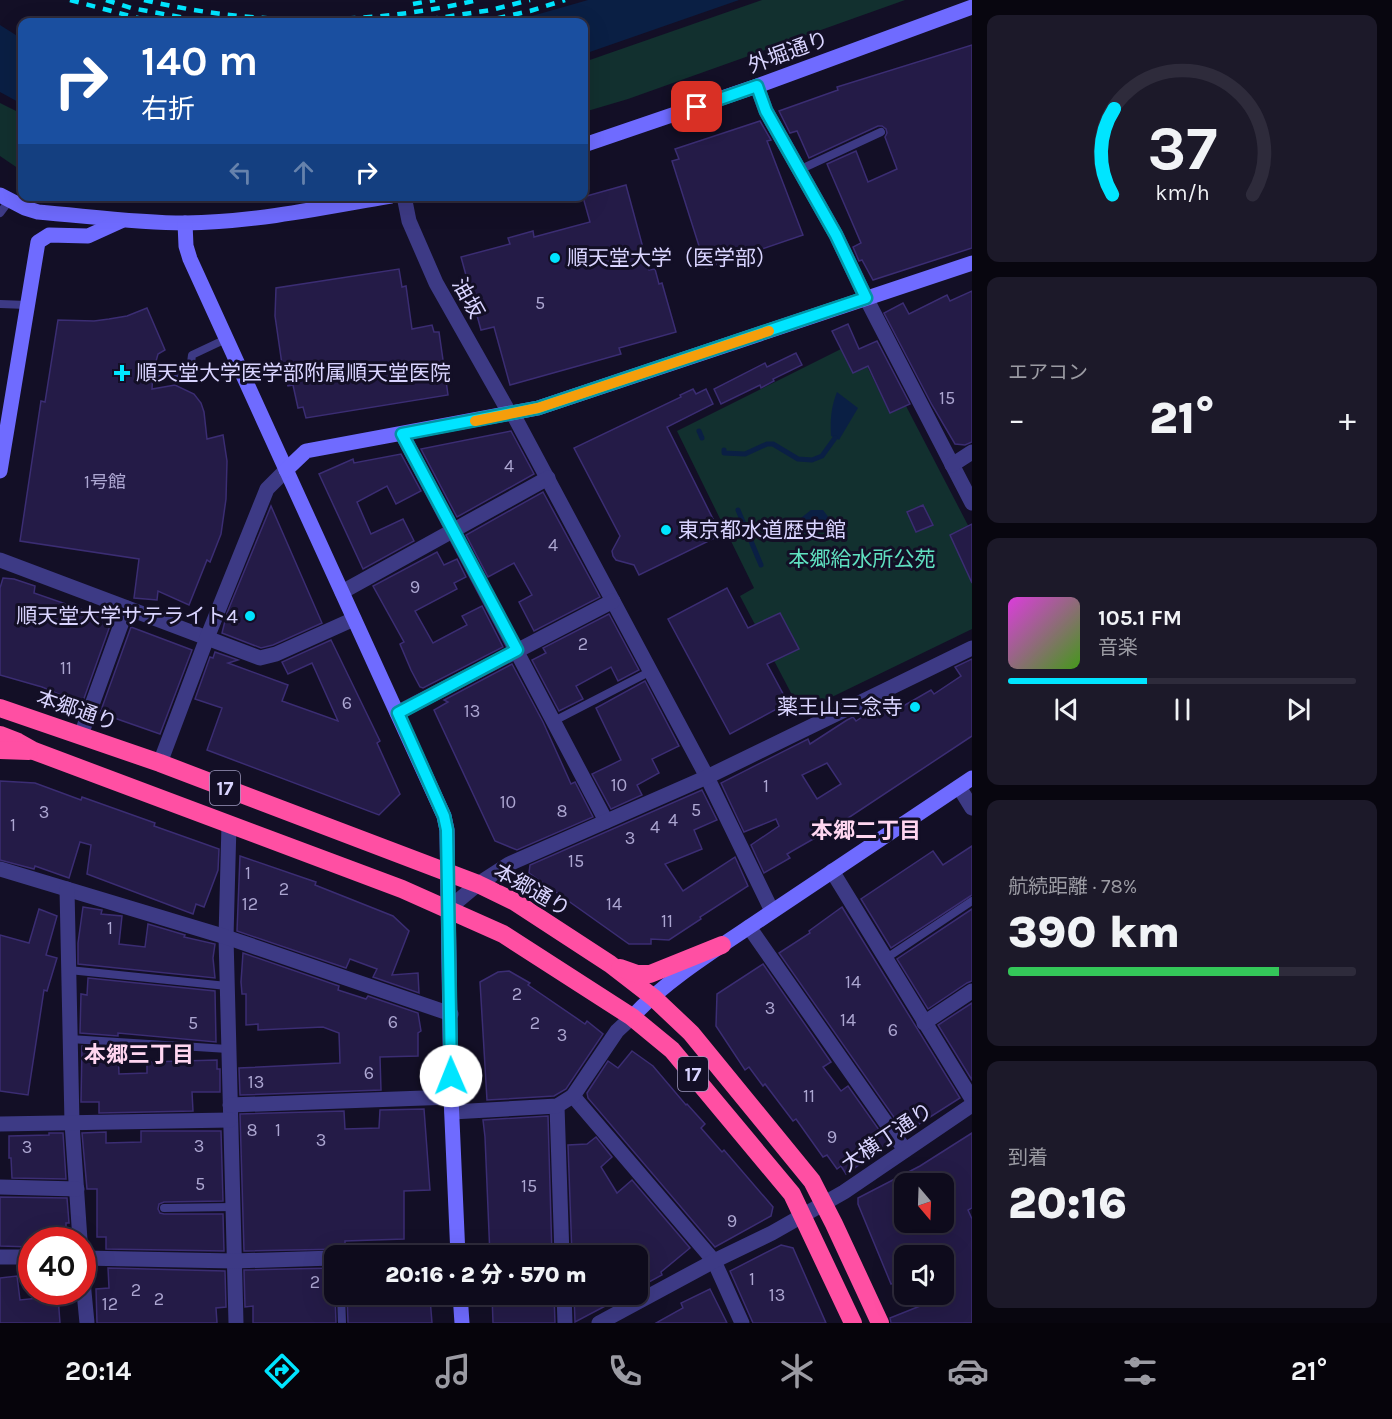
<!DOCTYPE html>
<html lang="ja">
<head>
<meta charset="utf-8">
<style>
  body { margin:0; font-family:Karla,"Noto Sans JP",sans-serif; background:#1c1929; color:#f1f3f6; height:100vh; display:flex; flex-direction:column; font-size:22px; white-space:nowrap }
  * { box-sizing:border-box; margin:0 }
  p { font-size:20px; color:#9b9ba3 }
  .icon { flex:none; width:33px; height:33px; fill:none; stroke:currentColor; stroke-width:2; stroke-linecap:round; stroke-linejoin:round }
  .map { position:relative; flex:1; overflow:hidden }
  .details { display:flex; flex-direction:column; gap:15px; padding:15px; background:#08060f; width:420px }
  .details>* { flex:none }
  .banner { position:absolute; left:18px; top:18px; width:570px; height:183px; border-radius:12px; box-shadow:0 6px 24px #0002,0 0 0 2px #2e2b3b; background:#1a4fa0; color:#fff; overflow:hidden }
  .needle { width:39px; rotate:161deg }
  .fabs { position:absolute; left:894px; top:1173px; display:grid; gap:12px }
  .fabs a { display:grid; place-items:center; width:60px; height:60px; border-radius:12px; background:#0e0b1c; box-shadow:0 6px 24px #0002,0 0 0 2px #2e2b3b; font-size:30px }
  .speed { position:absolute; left:18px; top:1227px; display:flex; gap:12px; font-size:30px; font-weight:700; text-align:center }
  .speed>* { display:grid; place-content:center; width:78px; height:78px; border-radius:50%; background:#0e0b1c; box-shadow:0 6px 24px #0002,0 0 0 2px #2e2b3b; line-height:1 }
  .speed .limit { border:9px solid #d22; background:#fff; color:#111 }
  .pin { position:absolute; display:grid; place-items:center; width:51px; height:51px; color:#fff; margin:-26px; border-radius:12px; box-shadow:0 3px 9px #0006 }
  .me { position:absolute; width:66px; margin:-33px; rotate:359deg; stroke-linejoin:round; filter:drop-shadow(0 0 4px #0008) }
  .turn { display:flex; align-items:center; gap:21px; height:126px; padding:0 24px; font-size:27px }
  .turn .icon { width:78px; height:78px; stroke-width:2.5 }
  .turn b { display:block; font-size:42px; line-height:51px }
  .lanes { display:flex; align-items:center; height:57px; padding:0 24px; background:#0003; justify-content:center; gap:30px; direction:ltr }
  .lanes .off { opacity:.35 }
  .big { font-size:45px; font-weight:800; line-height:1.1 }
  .details .tile { flex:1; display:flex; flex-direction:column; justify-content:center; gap:9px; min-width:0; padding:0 21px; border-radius:12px; background:#1c1929 }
  .details .dial { align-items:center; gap:0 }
  .dial svg { height:156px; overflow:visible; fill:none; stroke:#2e2b3b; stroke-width:7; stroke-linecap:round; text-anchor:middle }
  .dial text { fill:#f1f3f6; stroke:none }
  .song { display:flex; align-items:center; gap:18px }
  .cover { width:72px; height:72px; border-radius:9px; background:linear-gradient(135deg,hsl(300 70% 55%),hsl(100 70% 35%)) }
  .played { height:6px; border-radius:3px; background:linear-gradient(90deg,#00e5ff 40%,#2e2b3b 40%) }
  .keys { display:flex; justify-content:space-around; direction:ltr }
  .heat { display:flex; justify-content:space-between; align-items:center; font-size:33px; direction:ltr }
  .charge { height:9px; border-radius:4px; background:linear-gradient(90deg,#34c759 78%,#2e2b3b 0) }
  .trip { position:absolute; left:324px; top:1245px; width:324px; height:60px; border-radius:12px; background:#0e0b1c; box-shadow:0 6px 24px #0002,0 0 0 2px #2e2b3b; font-weight:800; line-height:60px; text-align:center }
  .tab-bar { display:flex; height:96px; justify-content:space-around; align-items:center; background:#06040b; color:#9b9ba3 }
  .tab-bar .icon { width:42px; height:42px }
  .tab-bar .active { color:#00e5ff }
  .tab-bar b { font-size:27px; color:#f1f3f6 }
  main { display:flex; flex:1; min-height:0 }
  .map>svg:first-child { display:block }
  .green { fill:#12302f }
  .water { fill:#0a1f44 }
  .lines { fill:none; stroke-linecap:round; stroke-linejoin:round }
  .stream { stroke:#0a1f44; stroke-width:5 }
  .building { fill:#241b47; stroke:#3b2d73; stroke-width:1.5; fill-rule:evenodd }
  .lane { stroke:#3d3a85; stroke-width:8 }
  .street { stroke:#3d3a85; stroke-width:15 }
  .secondary { stroke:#6f6bff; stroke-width:15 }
  .highway { stroke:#ff4fa3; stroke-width:18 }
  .rail { stroke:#00e5ff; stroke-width:4.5; stroke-dasharray:9 8; stroke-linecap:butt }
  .route-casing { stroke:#0095a6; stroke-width:15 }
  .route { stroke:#00e5ff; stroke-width:10 }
  .slow { stroke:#f59e0b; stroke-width:10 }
  .poi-dot { fill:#00e5ff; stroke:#130f26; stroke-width:2 }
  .labels { text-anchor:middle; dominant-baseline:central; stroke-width:6; stroke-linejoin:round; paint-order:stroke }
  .number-label { font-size:18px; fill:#aca6d1 }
  .shield { fill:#130f26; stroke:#9e99be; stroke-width:1.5 }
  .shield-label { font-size:20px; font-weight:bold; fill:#d9d4ff }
  .street-label { font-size:21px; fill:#d9d4ff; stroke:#130f26 }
  .poi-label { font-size:21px; fill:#d9d4ff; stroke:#130f26; text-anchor:start }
  .park-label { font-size:21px; fill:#5fe0c0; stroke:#130f26 }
  .neighbourhood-label { font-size:22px; font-weight:bold; fill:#ffd6f0; stroke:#130f26 }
</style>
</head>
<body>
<main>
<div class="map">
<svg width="972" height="1323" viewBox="0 0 972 1323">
  <rect width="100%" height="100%" fill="#130f26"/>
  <g class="green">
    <path d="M762,0H905L628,99L584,112V62Z"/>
    <path d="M0,103L22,114V171L0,156Z"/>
    <path d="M855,342L890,413L906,406L972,533V629L801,712L740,596L754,588L677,431Z"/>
  </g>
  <g class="water">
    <path d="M588,0H739L584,54V22H511Z"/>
    <path d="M0,25L22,39V104L0,92Z"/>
    <path d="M837,392L858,408L839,440L831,436C830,420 831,407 837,392Z"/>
    <path d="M811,510H823L829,518L827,528L809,535L800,530L801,518Z"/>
  </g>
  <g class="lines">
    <g class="stream">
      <path d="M699,431L702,438"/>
      <path d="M724,450V453L745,454L767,444H773L798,459L812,460L822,456L835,438"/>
      <path d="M738,510L761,565"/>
    </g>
  </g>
  <g class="building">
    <path d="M972,45V248L873,280L862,260L859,261L853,247L861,243L827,164L856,151L868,182L897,169L885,137L887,133L886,129L882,126H878L809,158L797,131L790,133L779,111L838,90L837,87Z"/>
    <path d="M760,121L771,140L767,141L803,235L706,268L672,161L679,159L675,149Z"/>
    <path d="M626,185L649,270L655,269L659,284L662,283L676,332L619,348L621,354L510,385L494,327L481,330L461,257L510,244L508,238L533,231L534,237L590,222L583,197Z"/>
    <path d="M399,269L402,287L406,286L412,329L432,325L434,332H439L448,395L306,418L303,407L298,408L293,385L288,386L283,371L275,316L276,288Z"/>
    <path d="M972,291V442L965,445L955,444L932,405L884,313L903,303L909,314L947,295L950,301Z"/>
    <path d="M147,308L165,350L158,354L153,372L152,389L175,385L194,394L201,403L204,412L207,439L223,435L227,461L226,499L221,534L210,562L207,560L189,605L158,591L157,600L134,598L139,559L20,541L41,401L45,402L58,320L94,321L109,319L127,316Z"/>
    <path d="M848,324L859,349L877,341L910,404L890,413L868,366L853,373L832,331Z"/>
    <path d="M796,353L802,365L773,379L774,381L761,388L760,385L721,404L714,389L765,363L767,367Z"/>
    <path d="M693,389L696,394L706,389L713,404L667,427L721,535L639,575L634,565L616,560L613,556L612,551L620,536L574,448L681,397L680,395Z"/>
    <path d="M511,431L534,474L457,517L421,449Z"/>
    <path d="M401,454L421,491L396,504L387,486L357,502L371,534L403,519L414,541L363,569L319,474L353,459L354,463Z"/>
    <path d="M543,492L600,597L534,631L519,602L532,595L514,563L488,577L466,535Z"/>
    <path d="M923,505L933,525L916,532L907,512Z"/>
    <path d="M271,506L322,623L273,645L261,648L222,633L227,613Z"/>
    <path d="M972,524V583L950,535Z"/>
    <path d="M437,552L444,565L457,559L466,577L454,583L457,589L415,611L433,643L467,625L462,616L482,606L503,647L423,688L420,687L411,670L400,644L404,642L373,586Z"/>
    <path d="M3,578L14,579L35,586L34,593L112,620L82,704L42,687L0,675V588Z"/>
    <path d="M727,588L748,628L780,613L799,649L767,664L788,703L730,734L668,619Z"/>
    <path d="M609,614L639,670L618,681L611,667L576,686L583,699L559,711L532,660L546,653L543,648Z"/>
    <path d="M131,627L192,650L160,734L100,713Z"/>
    <path d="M331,640L380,741L377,743L400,794L379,815L207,750L222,708L195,699L210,657L213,658L215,652L238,660L228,663L288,685L282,701L338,721L312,663L288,674L282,662Z"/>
    <path d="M972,659V736L836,826L787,854L790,858L764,873L751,845L779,826L776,819L744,832L721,783L808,739L810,744L847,720L853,717L856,721L886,701L893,712L931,690L934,694L961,676L955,667ZM827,763L841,784L817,799L802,775Z"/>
    <path d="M512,664L543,722L571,784L575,782L593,817L517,850L495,841L434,710L448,702L444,700Z"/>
    <path d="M645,681L679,746L652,759L659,773L637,785L642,795L611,809L592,774L621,760L596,708Z"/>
    <path d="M0,781L35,783L81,800L82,797L155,823L154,826L219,849L218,870L204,907L196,904L193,914L87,874L91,845L80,842L69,878L35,866L34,869L0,860Z"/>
    <path d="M702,790L717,820L694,830L702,849L665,864L683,891L735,857L748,886L700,917L701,919L669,940L651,939V944H629L529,873L530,865Z"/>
    <path d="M972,846V895L891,948L861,899L933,851L943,865Z"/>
    <path d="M240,856L307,879L316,882L315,885L393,916L409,931L392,975L418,973L419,993L373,977L377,969L350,959L346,968L237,931Z"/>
    <path d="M83,907L102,910L101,914L122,916L119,944L145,947L148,924L185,935L184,937L215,944L213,958L215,978L78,964V943Z"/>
    <path d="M842,907L960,1098L905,1133L779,953L810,933L809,931Z"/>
    <path d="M39,909L57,916L46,955L57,958L47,991L44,990L28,1095L0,1091V935L29,943Z"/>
    <path d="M972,909V981L967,983L928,1009L897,959Z"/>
    <path d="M243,953L339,986L338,990L366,999L368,996L418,1013L421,1031L418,1033V1056L380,1057L381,1090L240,1095L239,1068L340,1063L339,1033L323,1027L258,1030V1024L246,1025V994H242L241,982Z"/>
    <path d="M763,964L831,1062L823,1067L841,1091L848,1086L889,1144L846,1174L841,1166L837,1169L827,1155L823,1157L796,1119L793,1121L765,1084L763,1086L749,1067L745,1070L716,1026L717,994Z"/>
    <path d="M509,971L530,983L528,985L585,1024L587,1021L603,1034L566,1089L554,1096L487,1100L480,982L498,972Z"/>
    <path d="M88,978L215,991L216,1042L118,1033V1036L80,1033L81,994L87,995Z"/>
    <path d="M972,1003V1080L938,1025Z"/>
    <path d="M82,1046L118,1048L119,1074L147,1073V1062L217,1060V1069H220V1092H192L193,1111L99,1113V1102H81Z"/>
    <path d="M632,1051L653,1066L686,1105L687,1104L705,1124L701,1128L722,1152L724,1150L773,1207L771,1216L715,1247L588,1098L587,1093L608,1061L618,1068Z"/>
    <path d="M424,1109L430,1190L404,1191V1239L345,1241V1249L244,1251L240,1114L344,1111L345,1129L379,1128L380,1110Z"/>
    <path d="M548,1116L552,1256H490L485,1137L483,1120Z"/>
    <path d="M141,1131H221L223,1201L164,1202L159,1204L158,1209L160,1213L164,1214H223L224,1251L106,1249V1237H97V1189H87L82,1133L106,1132V1143L141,1142Z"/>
    <path d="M49,1133H63L66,1179L12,1178L11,1158H9V1136L49,1135Z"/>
    <path d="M972,1133V1208L968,1210L972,1219V1323H891L890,1318L920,1306L915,1294H944V1256H904V1279L891,1284L858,1204V1198L920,1166ZM904,1184H944V1222H904Z"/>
    <path d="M596,1137L612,1157L601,1167L617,1193L632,1180L690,1248L661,1272L662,1275L638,1288V1256H572L568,1145L587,1144Z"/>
    <path d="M0,1197L67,1198L69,1223H66V1240H32V1247L0,1246Z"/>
    <path d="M781,1245L793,1248L826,1323H753L730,1271Z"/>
    <path d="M108,1268L225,1271L226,1307L216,1308L217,1323H97L96,1289L109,1288Z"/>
    <path d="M334,1268L336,1323H253V1306L245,1307L244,1270Z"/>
    <path d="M17,1276L20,1300L58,1296L60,1323H0V1278Z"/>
    <path d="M710,1289L727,1323H656L683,1308L681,1303Z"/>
    <path d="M347,1294H375V1301L430,1298L432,1323H348Z"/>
    <path d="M492,1294H554L555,1323H493Z"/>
    <path d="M574,1294H628L575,1322Z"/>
  </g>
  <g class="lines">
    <g class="lane">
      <path d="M799,170L881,132"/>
      <path d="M0,213L9,201"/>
      <path d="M0,304L27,305"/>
      <path d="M159,374L189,379L192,355L226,339"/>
      <path d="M554,721L651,671"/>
      <path d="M885,959L972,901"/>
      <path d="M69,970L227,986"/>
      <path d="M70,1039L228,1049"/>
      <path d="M164,1208L233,1207"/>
      <path d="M341,1294L342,1323"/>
    </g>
    <g class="street">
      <path d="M757,86L766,111L836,235L866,298L972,503"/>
      <path d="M404,196L409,221L436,283L510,414"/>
      <path d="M513,414L707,777L772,911"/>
      <path d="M402,434L606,821"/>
      <path d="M952,465L972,452"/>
      <path d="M0,560L260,658L276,654L354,619"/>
      <path d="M342,592L548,478"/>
      <path d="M397,713L613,601"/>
      <path d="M81,735L127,608"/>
      <path d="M160,763L207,638L267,489L286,470"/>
      <path d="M959,787L972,808"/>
      <path d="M229,824L226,937L236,1323"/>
      <path d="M0,869L226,937L451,1014"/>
      <path d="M832,871L972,1099"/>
      <path d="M67,889L72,1123L80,1240"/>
      <path d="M448,909L478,884L509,864L707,777L972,648"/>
      <path d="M749,927L905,1150"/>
      <path d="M924,1023L972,991"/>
      <path d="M573,1096L714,1261L742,1323"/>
      <path d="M230,1105L451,1097"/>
      <path d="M557,1106L562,1256"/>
      <path d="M452,1112L557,1106L573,1096L617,1031L632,1017"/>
      <path d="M0,1124L230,1120"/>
      <path d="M0,1187L77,1189"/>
      <path d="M392,1256L458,1253"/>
      <path d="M0,1257H32"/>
      <path d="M82,1258L234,1261L334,1258"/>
      <path d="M82,1271L87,1323"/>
      <path d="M564,1294L565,1323"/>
      <path d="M599,1323L714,1261L772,1233L844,1192L972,1105"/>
    </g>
    <g class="secondary">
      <path d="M584,145L757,86L972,7"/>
      <path d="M0,195L25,208L38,212C87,216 136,223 185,223C254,222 323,208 391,196"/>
      <path d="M185,223L186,246L190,259L444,816L447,830L451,1097L458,1256"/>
      <path d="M286,470L306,451L538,408L972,263"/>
      <path d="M0,471L38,242L49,235L88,236L121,221"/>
      <path d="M632,1017C668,978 723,945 767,915C835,869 904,824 972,778"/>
      <path d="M460,1294L462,1323"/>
    </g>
    <g class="highway">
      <path d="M0,708L160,763L478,884L515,902L610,964L654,998L691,1033L812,1181L834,1224L880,1323"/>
      <path d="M0,735L18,742L34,751L402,889L503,934L632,1017L672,1050L792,1194L853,1323"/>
      <path d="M0,750L29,751"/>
      <path d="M620,968L637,974H650L722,945"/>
    </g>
    <g class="rail">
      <path d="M70,0L153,22"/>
      <path d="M106,0L131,8L207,22"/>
      <path d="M144,0C254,26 367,26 478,0"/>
      <path d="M413,4L435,0"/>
      <path d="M412,22L491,10L530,0"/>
      <path d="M480,22L530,11L565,0"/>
    </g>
  </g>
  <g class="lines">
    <defs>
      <path id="route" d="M451,1076L447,830L444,816L398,713L517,650L402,434L538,408L866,298L836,235L766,111L757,86L697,107"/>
    </defs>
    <use href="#route" class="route-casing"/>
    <use href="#route" class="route"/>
    <path class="slow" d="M475,421L538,408L769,331"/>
  </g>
  <g class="poi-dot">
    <circle cx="555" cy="258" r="6"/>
    <path d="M119 364h6v6h6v6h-6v6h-6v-6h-6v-6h6z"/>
    <circle cx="666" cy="530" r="6"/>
    <circle cx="250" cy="616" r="6"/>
    <circle cx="915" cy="707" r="6"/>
  </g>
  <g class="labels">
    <g class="number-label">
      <text x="540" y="303">5</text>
      <text x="947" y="398">15</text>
      <text x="509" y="466">4</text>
      <text x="105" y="482">1号館</text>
      <text x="553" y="545">4</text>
      <text x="415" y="587">9</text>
      <text x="583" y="644">2</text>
      <text x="66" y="668">11</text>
      <text x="347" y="703">6</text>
      <text x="472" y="711">13</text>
      <text x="619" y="785">10</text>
      <text x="766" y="786">1</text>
      <text x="508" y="802">10</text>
      <text x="696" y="810">5</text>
      <text x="562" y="811">8</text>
      <text x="44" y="812">3</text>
      <text x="673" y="820">4</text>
      <text x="13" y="825">1</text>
      <text x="655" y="827">4</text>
      <text x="630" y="838">3</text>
      <text x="576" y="861">15</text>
      <text x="248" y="873">1</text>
      <text x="284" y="889">2</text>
      <text x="250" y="904">12</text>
      <text x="614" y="904">14</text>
      <text x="667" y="921">11</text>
      <text x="110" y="928">1</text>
      <text x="853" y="982">14</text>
      <text x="517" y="994">2</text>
      <text x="770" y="1008">3</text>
      <text x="848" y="1020">14</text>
      <text x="393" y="1022">6</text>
      <text x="193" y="1023">5</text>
      <text x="535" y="1023">2</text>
      <text x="893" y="1030">6</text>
      <text x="562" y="1035">3</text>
      <text x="369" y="1073">6</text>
      <text x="256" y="1082">13</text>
      <text x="809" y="1096">11</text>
      <text x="252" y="1130">8</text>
      <text x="278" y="1130">1</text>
      <text x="832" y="1137">9</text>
      <text x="321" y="1140">3</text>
      <text x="199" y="1146">3</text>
      <text x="27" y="1147">3</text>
      <text x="200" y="1184">5</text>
      <text x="529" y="1186">15</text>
      <text x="732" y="1221">9</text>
      <text x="752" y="1279">1</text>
      <text x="315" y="1282">2</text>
      <text x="136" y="1290">2</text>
      <text x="777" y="1295">13</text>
      <text x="159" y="1299">2</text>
      <text x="110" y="1304">12</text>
    </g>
    <g class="shield">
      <rect x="210" y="771" width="30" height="34" rx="4.5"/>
      <rect x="678" y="1057" width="30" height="34" rx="4.5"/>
    </g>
    <g class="shield-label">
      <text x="225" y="788">17</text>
      <text x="693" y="1074">17</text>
    </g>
    <g class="street-label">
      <text transform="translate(788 52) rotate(-20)">外堀通り</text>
      <text transform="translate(468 298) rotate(61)">油坂</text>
      <text transform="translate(77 710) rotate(19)">本郷通り</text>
      <text transform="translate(532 890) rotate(30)">本郷通り</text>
      <text transform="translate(887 1137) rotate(-34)">大横丁通り</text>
    </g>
    <g class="poi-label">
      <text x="567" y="258">順天堂大学（医学部）</text>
      <text x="136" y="373">順天堂大学医学部附属順天堂医院</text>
      <text x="678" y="530">東京都水道歴史館</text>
      <text x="238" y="616" text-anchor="end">順天堂大学サテライト4</text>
      <text x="903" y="707" text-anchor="end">薬王山三念寺</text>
    </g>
    <g class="park-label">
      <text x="862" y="559">本郷給水所公苑</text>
    </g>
    <g class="neighbourhood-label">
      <text x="866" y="831">本郷二丁目</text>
      <text x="139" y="1055">本郷三丁目</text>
    </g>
  </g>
</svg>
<div class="fabs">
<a><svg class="needle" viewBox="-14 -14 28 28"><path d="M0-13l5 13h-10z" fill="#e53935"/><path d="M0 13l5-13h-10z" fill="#9b9ba3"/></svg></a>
<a><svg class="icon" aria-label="sound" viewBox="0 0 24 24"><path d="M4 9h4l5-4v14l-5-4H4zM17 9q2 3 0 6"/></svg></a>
</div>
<div class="speed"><div class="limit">40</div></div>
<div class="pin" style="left:697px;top:107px;background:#d93025"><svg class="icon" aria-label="arrive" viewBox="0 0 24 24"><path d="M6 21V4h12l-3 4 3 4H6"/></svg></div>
<svg class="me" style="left:451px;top:1076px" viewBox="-20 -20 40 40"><circle r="19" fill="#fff"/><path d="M0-13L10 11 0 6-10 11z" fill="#00e5ff"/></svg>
<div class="trip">20:16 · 2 分 · 570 m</div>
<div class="banner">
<div class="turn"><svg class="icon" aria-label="right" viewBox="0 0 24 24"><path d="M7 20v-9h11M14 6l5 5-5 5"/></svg><div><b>140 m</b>右折</div></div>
<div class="lanes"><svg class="icon off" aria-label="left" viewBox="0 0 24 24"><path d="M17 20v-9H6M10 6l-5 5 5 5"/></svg><svg class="icon off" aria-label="ahead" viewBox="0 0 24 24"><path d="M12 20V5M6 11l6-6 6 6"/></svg><svg class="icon" aria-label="right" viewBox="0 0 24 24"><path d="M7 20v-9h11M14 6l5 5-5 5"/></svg></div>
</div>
</div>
<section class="details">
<div class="tile dial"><svg viewBox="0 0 100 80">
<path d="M14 69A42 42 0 1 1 86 69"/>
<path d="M14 69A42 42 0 0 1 15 25" stroke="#00e5ff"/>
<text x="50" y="56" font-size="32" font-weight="700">37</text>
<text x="50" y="72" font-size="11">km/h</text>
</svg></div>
<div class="tile"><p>エアコン</p>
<div class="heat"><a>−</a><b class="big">21°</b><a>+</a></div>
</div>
<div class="tile">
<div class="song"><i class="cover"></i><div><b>105.1 FM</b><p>音楽</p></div></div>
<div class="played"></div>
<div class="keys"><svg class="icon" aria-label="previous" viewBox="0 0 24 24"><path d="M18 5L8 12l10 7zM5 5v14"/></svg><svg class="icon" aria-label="pause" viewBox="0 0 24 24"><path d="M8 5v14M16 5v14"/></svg><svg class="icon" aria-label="next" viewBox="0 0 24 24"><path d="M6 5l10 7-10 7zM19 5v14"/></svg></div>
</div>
<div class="tile"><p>航続距離 · 78%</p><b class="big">390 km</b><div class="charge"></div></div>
<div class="tile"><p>到着</p><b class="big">20:16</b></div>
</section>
</main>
<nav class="tab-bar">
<b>20:14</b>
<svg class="icon active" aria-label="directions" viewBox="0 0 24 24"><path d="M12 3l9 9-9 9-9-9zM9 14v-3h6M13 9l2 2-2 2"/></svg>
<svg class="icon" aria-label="music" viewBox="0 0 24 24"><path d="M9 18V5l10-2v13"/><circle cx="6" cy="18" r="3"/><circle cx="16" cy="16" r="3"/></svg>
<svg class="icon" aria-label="phone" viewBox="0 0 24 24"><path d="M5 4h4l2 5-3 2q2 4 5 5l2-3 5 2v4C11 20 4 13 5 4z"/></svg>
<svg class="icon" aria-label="climate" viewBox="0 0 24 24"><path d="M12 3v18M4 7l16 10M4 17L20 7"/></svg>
<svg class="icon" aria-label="car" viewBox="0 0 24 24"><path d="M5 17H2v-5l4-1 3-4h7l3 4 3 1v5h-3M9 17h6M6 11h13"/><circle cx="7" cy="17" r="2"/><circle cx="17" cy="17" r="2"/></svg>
<svg class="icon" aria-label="filters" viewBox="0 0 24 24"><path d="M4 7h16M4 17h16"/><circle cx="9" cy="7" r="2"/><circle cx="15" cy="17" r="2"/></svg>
<b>21°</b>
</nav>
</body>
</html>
